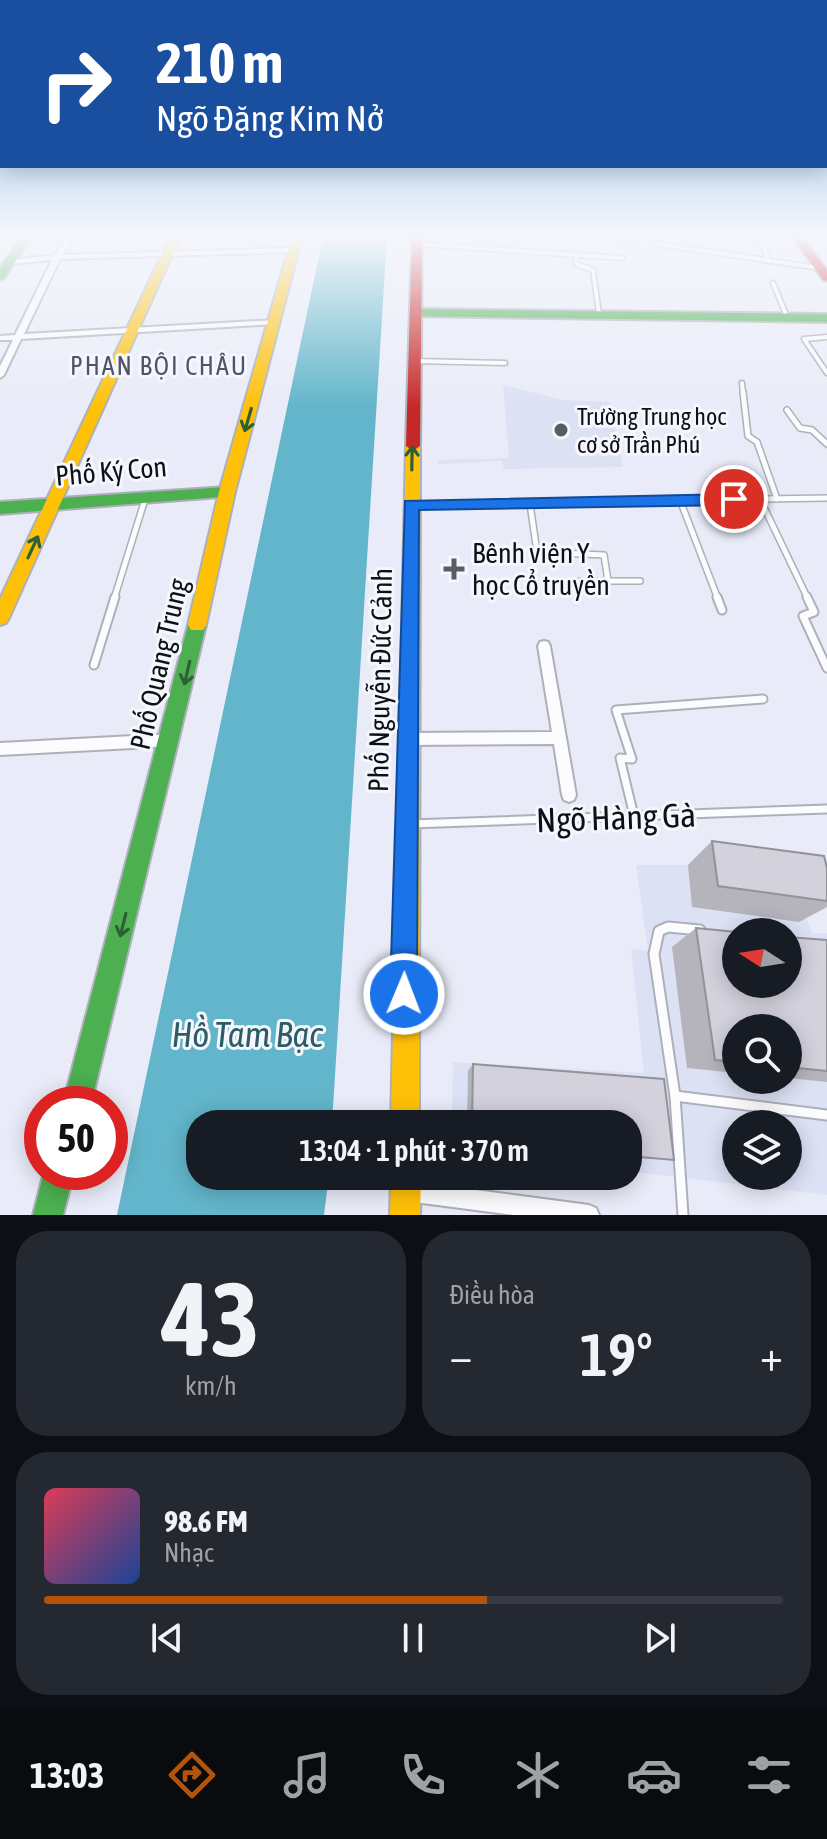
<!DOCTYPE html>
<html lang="vi">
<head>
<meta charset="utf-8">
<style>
  body { margin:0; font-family:"Asap Condensed",sans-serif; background:#242831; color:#f1f3f6; height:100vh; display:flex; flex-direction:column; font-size:30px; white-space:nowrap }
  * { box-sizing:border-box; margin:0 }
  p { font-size:26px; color:#9ea1a6 }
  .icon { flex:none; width:44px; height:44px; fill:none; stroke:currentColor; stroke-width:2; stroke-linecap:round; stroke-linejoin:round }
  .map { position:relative; height:1215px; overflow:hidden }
  .drawer { display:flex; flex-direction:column; gap:16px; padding:16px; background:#0d0f14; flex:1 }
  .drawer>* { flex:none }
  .banner { position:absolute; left:0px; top:0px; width:828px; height:168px; box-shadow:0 4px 20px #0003; background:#1a4fa0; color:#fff; overflow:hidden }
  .needle { width:52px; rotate:282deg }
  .controls { position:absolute; left:722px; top:918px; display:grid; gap:16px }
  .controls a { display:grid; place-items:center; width:80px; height:80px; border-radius:50%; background:#171b24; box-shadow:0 4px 20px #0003; font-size:40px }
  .speed { position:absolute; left:24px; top:1086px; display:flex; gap:16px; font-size:40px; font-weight:700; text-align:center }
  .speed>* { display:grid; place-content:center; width:104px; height:104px; border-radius:50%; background:#171b24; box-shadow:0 4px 20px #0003; line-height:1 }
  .speed .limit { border:12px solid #d22; background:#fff; color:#111 }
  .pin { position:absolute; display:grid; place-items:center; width:68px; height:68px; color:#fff; margin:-34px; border:4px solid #fff; border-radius:50%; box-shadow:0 2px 8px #0007 }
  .me { position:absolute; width:88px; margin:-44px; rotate:1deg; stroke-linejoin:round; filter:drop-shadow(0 0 6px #0008) }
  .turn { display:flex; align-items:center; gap:28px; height:168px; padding:0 24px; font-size:36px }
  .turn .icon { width:104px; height:104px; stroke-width:2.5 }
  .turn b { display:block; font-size:56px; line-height:68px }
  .big { font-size:60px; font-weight:600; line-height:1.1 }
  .drawer .tile { flex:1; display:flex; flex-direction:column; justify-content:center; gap:12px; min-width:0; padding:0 28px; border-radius:32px; background:#242831 }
  .drawer .dial { align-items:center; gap:0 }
  .dial b { font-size:104px; line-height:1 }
  .song { display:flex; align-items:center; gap:24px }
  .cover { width:96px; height:96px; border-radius:12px; background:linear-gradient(135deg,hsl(350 70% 55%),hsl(220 70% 35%)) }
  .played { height:8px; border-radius:4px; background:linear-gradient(90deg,#b45309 60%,#363941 60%) }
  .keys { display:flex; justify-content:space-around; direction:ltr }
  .heat { display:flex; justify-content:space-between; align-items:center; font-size:44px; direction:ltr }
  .drawer .tiles { flex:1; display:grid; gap:16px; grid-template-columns:1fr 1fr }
  .tile:last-child { grid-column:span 2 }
  .trip { position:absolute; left:186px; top:1110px; width:456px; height:80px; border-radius:32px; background:#171b24; box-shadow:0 4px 20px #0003; font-weight:600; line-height:80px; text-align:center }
  .tab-bar { display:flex; height:128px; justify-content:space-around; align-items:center; background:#090b0e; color:#9ea1a6 }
  .tab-bar .icon { width:56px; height:56px }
  .tab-bar .selected { color:#b45309 }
  .tab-bar b { font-size:36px; color:#f1f3f6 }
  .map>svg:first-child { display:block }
  .built { fill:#dce1f4; fill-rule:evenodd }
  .water { fill:#62b5ca }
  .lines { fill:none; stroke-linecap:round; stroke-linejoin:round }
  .lane-far3-casing { stroke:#adb0b9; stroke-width:7 }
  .lane-far2-casing { stroke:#adb0b9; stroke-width:8 }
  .lane-far1-casing { stroke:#adb0b9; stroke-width:11 }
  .lane-casing { stroke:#adb0b9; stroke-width:13 }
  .street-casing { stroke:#adb0b9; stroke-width:4 }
  .fast-casing { stroke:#adb0b9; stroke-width:4 }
  .slow-casing { stroke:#adb0b9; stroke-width:4 }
  .jam-casing { stroke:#adb0b9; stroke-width:4 }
  .lane-far3 { stroke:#fcfcfe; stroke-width:4 }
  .lane-far2 { stroke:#fcfcfe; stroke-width:5 }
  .lane-far1 { stroke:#fcfcfe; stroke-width:7 }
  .lane { stroke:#fcfcfe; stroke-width:9 }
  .street { fill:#fcfcfe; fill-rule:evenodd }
  .fast { fill:#4caf50; fill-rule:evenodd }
  .slow { fill:#ffc107; fill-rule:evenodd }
  .jam { fill:#c62828; fill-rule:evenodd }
  .wall { fill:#b5b4bd }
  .building { fill:#d2d1dc; stroke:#93929a; stroke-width:2 }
  .oneway { stroke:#2d6034 }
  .route { fill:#1a73e8; stroke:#114b97; stroke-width:2 }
  .poi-dot { fill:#5b5d66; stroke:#f5f7fc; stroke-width:3 }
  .labels { text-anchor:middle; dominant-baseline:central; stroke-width:6; stroke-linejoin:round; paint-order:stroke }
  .far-poi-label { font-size:24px; fill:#0e1018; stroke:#f5f7fc; text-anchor:start }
  .far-quarter-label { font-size:26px; letter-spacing:2px; fill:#4f546a; stroke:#f5f7fc }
  .street-label { font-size:28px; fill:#0e1018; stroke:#f5f7fc }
  .poi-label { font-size:28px; fill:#0e1018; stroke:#f5f7fc; text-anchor:start }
  .near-street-label { font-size:34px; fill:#0e1018; stroke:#f5f7fc }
  .near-water-label { font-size:36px; font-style:italic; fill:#2d5c67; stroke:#f5f7fc }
</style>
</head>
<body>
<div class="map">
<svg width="827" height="1215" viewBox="0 0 827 1215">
  <rect width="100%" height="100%" fill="#e9ecf8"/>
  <g class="built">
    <path d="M503,385L564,400L609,402L623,467L504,469L502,461L438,464L437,460L509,458Z"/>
    <path d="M636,865H789L812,933H827V1195L628,1171V1124H452L453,1062L644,1073L631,949L648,950ZM736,932H788V984H736ZM736,1028H788V1080H736ZM736,1124H788V1176H736Z"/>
  </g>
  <path class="water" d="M323,237H387L332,1124H200V1176H329L324,1215H117Z"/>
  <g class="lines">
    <defs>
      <g id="lane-far3">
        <path d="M611,237L819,268"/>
        <path d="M761,242L769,261"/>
        <path d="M417,244L622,258"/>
        <path d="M577,255L576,264L593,270L599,314"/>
        <path d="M773,283L787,317"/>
        <path d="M827,337L804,339L827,373"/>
        <path d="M414,361L505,363"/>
        <path d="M742,383L743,394"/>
      </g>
      <g id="lane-far2">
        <path d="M743,392L748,436L757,442L777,499"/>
        <path d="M787,410L800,428L812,430L827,444"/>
        <path d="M760,499L808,599"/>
        <path d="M680,500L718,599"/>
        <path d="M530,504L537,552L604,555L608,581"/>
        <path d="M415,505L827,498"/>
        <path d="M580,581H640"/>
        <path d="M114,599L146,496"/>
      </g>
      <g id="lane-far1">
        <path d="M717,597L722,610"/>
        <path d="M807,597L814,612L803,616L827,668"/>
        <path d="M94,665L115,597"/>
        <path d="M634,816L620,758L632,759L616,710L763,699"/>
        <path d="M411,824L827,809"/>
      </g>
      <g id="lane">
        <path d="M675,1096L827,1115"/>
        <path d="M683,1215L675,1096L654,954L659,931L668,927L700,930"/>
      </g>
      <g id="street">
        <path d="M68,237H75L62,255L294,248L298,250L294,252L60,259L24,334L276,320L280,322L276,324L21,339L4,375L0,378V366L13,340H0V336L15,335L52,260L12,264L8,262L12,260L55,255Z"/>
        <path d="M544,641L548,642L550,646L576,795L574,800L569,802L564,800L562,795L554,744L407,745L402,743L400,739L402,735L407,733L552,732L538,646L540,642Z"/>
        <path d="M171,734L176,736L178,740L176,744L171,746L0,755V743Z"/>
        <path d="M407,1181L589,1205L596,1208L599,1215H513L407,1201L400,1198L397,1191L400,1184Z"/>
      </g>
      <g id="fast">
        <path d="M22,237H32L4,278L0,279V268Z"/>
        <path d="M415,309L827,314V322L411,316V310Z"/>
        <path d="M227,487L235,492L233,496L0,514V502Z"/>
        <path d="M197,618L203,620L206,625L91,1104H63L188,625L191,620Z"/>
        <path d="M44,1172H74L63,1215H33Z"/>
      </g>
      <g id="slow">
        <path d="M170,237H180L9,618L6,623L0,625V599Z"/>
        <path d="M292,237H302L235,492L206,625L203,630H191L188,625L219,492Z"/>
        <path d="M413,441L420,446L419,1124H391L406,446Z"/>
        <path d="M391,1176H421L420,1215H390Z"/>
      </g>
      <g id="jam">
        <path d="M412,237H422L420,446L413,451L406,446Z"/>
        <path d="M792,237H802L827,270V281L823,280Z"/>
      </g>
    </defs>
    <use href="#lane-far3" class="lane-far3-casing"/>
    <use href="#lane-far2" class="lane-far2-casing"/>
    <use href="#lane-far1" class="lane-far1-casing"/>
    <use href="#lane" class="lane-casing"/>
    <use href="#street" class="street-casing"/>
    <use href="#fast" class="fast-casing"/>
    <use href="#slow" class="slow-casing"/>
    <use href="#jam" class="jam-casing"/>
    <use href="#lane-far3" class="lane-far3"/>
    <use href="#lane-far2" class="lane-far2"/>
    <use href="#lane-far1" class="lane-far1"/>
    <use href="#lane" class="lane"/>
    <use href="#street" class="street"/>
    <use href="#fast" class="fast"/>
    <use href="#slow" class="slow"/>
    <use href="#jam" class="jam"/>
  </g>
  <g class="wall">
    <path d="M712,841L827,868V907L799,922L692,907L688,865Z"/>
    <path d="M696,928L827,940V1082L788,1078V1028H736V1073L687,1068L672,947Z"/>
    <path d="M473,1064L628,1124H467L468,1071Z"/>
  </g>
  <g class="building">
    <path d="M712,841L824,856L827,868V901L718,886Z"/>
    <path d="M696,928L736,932V984H788V937L827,940V1071L788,1067V1028H736V1062L715,1060Z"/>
    <path d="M473,1064L664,1079L674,1160L628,1156V1124H472Z"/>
  </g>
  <defs><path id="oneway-shaft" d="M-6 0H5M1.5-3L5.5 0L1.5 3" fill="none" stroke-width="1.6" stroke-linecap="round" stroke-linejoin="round" transform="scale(2)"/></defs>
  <g class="oneway">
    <use href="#oneway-shaft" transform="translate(248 420) rotate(106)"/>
    <use href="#oneway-shaft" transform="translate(412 458) rotate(-89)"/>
    <use href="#oneway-shaft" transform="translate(33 547) rotate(-65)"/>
    <use href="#oneway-shaft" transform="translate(187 673) rotate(103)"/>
    <use href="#oneway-shaft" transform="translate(123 925) rotate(104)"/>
  </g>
  <linearGradient id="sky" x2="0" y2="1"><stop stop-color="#72b4dc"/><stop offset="0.58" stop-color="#f5f6fc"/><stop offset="1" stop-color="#f5f6fc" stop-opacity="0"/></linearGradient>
  <rect width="827" height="407" fill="url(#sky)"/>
  <path class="route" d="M734,494L742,499L734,505L419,510L417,994L413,1004L404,1008L394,1004L390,994L405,501Z"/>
  <g class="poi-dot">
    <circle cx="561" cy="430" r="8"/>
    <path d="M450 557h8v8h8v8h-8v8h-8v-8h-8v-8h8z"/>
  </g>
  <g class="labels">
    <g class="far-poi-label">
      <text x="577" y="416">Trường Trung học<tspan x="577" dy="28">cơ sở Trần Phú</tspan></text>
    </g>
    <g class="far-quarter-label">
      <text x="159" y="366">PHAN BỘI CHÂU</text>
    </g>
    <g class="street-label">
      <text transform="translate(111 471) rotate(-5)">Phố Ký Con</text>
      <text transform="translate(159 664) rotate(-77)">Phố Quang Trung</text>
      <text transform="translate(380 680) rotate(-89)">Phố Nguyễn Đức Cảnh</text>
    </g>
    <g class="poi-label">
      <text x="472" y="553">Bênh viện Y<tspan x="472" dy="32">học Cổ truyền</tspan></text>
    </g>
    <g class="near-street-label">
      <text transform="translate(616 817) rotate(-2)">Ngõ Hàng Gà</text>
    </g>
    <g class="near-water-label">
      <text x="247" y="1034">Hồ Tam Bạc</text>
    </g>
  </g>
</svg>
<div class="controls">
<a><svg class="needle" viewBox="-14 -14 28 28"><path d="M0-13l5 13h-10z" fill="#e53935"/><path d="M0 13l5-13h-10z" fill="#9ea1a6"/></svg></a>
<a><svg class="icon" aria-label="search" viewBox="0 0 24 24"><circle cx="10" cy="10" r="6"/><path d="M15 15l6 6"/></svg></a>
<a><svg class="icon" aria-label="layers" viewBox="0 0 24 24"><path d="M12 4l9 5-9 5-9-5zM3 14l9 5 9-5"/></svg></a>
</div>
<div class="speed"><div class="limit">50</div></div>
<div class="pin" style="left:734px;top:499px;background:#d93025"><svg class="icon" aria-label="arrive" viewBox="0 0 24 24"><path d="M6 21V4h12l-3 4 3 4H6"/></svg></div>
<svg class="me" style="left:404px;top:994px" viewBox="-20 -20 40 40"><circle r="17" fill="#1a73e8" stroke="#fff" stroke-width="3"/><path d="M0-11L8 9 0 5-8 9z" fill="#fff"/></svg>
<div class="trip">13:04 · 1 phút · 370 m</div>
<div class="banner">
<div class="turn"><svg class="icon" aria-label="right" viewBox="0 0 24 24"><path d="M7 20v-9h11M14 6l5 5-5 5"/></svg><div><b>210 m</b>Ngõ Đặng Kim Nở</div></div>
</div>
</div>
<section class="drawer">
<div class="tiles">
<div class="tile dial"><b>43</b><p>km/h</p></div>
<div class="tile"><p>Điều hòa</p>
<div class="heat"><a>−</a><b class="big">19°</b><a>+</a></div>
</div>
<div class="tile">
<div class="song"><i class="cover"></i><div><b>98.6 FM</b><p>Nhạc</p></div></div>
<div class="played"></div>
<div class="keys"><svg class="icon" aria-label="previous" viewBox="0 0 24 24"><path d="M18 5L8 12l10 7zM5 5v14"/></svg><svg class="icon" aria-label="pause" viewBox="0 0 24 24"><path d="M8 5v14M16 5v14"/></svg><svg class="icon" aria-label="next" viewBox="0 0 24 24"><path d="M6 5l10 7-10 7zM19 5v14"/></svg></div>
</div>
</div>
</section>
<nav class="tab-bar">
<b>13:03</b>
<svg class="icon selected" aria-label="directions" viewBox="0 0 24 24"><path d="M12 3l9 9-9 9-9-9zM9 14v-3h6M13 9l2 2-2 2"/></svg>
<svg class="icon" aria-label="music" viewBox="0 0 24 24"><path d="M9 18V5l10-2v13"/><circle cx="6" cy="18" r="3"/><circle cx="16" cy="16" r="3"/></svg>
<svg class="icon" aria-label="phone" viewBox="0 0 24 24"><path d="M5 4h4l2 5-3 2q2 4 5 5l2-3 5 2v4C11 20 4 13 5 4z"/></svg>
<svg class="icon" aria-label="climate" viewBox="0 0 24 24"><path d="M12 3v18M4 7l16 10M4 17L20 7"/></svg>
<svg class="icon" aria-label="car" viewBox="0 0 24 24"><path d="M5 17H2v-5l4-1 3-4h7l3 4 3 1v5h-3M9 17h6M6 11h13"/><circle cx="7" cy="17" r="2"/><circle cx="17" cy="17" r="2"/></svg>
<svg class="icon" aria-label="filters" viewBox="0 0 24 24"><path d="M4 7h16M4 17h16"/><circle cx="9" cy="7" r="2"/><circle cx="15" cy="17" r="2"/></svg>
</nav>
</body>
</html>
